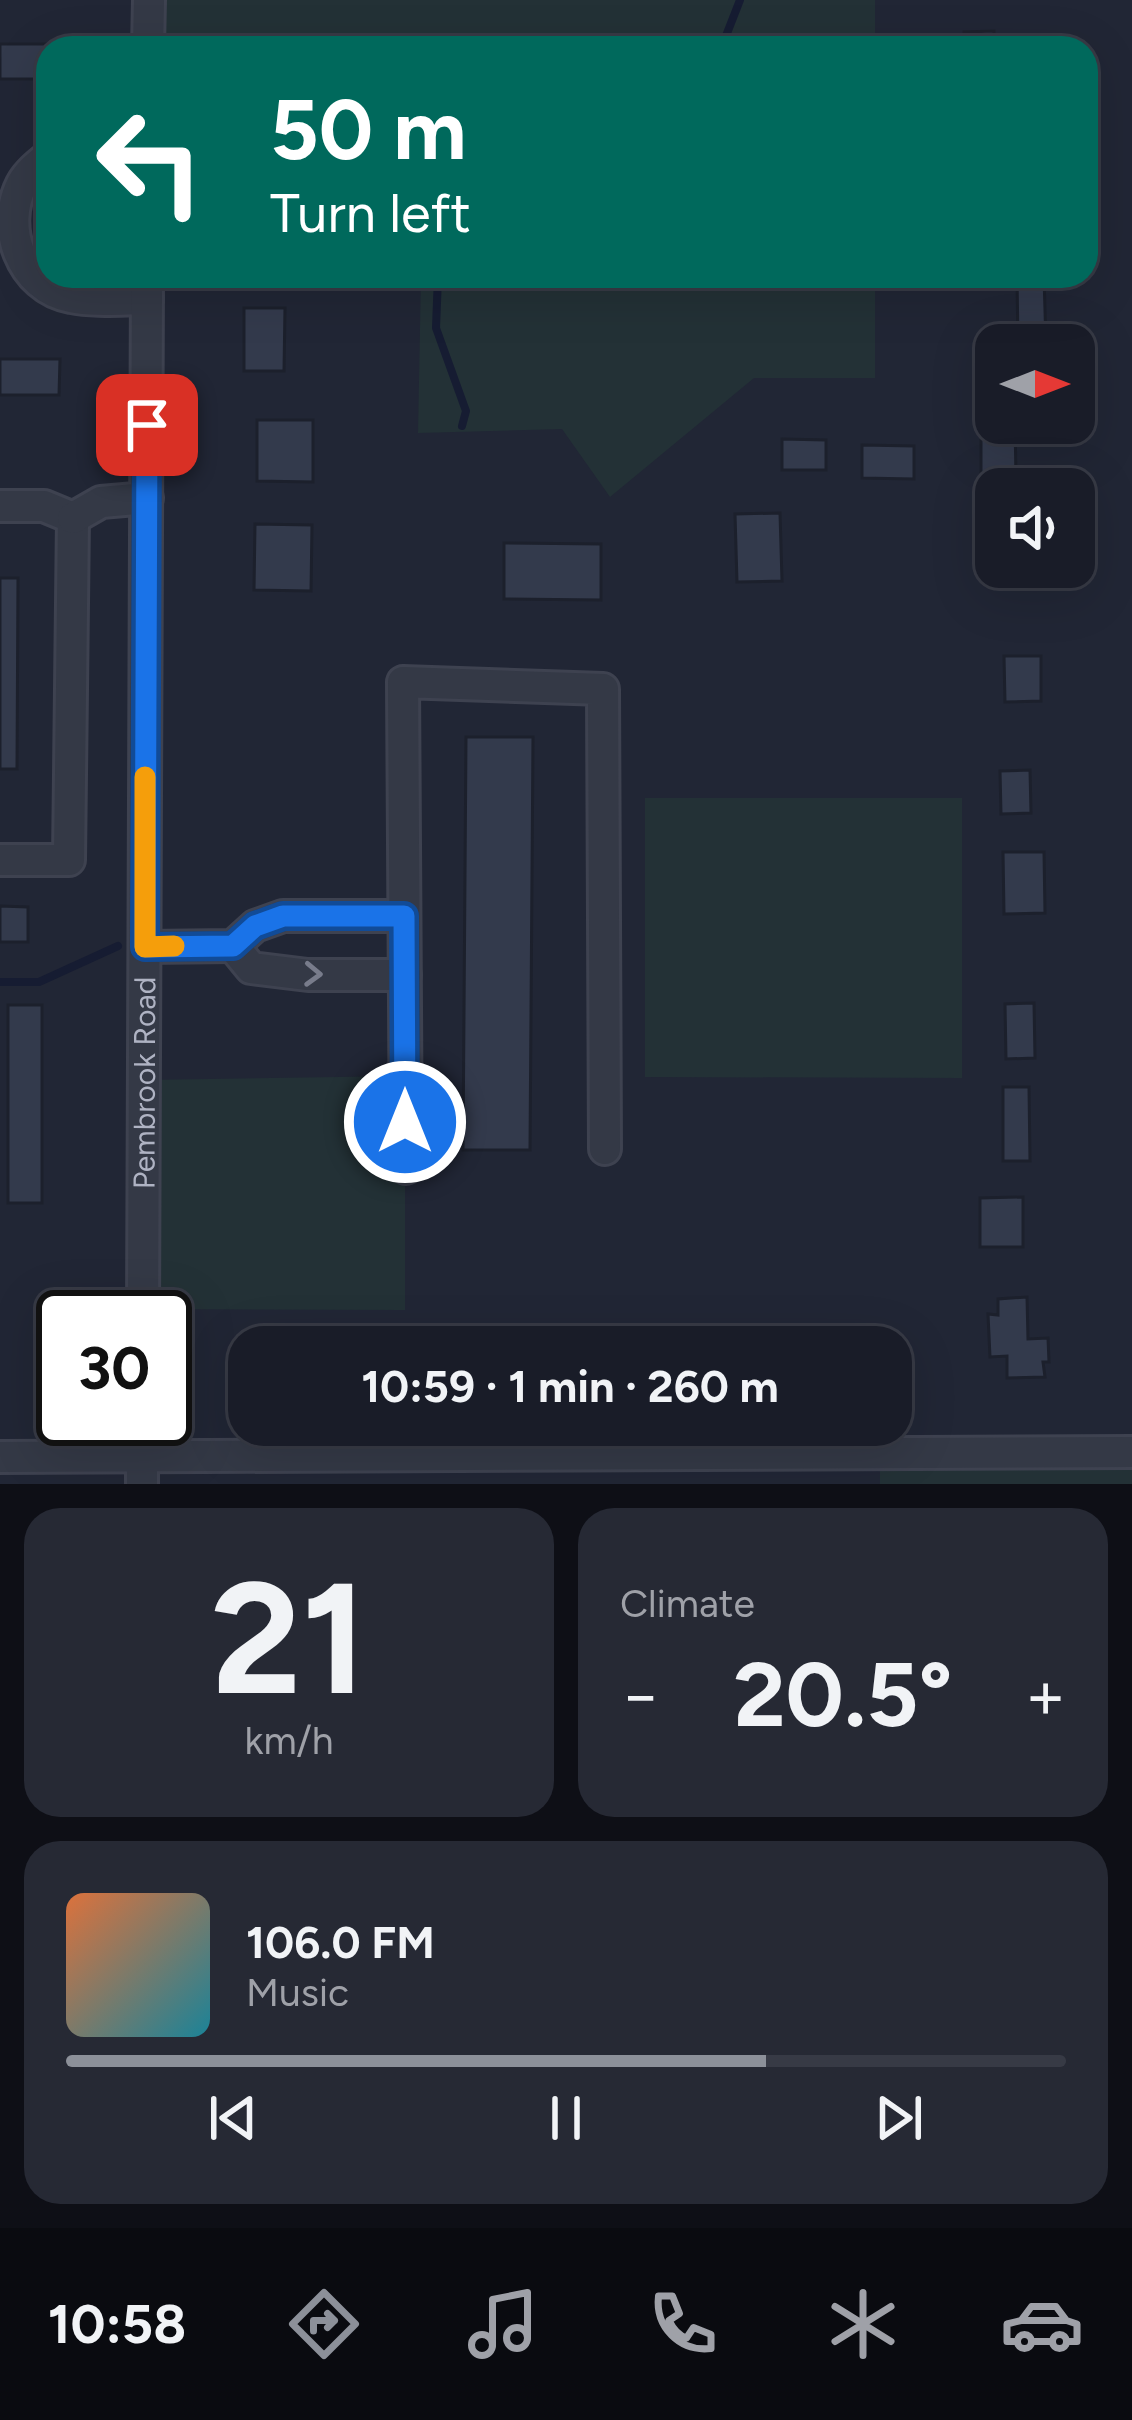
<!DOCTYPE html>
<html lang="en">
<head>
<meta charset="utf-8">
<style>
  body { margin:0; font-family:Figtree,sans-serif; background:#262934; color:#f1f3f6; height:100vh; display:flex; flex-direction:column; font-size:45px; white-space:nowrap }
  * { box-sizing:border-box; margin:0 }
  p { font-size:39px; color:#9fa1a8 }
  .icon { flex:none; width:66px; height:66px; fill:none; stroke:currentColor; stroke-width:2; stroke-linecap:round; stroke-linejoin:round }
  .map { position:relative; height:1484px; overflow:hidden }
  .details { display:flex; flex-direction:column; gap:24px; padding:24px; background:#0e0f16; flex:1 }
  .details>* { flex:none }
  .hud { position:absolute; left:36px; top:36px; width:1062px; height:252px; border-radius:36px; box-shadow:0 12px 48px #0002,0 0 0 3px #373a45; background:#00695c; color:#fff; overflow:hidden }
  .needle { width:78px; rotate:90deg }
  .buttons { position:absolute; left:975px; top:324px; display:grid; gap:24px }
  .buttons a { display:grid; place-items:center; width:120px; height:120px; border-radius:24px; background:#191c28; box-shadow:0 12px 48px #0002,0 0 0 3px #373a45; font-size:60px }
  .speed { position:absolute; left:36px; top:1290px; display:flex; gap:24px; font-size:60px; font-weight:700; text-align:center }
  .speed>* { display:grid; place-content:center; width:156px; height:156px; border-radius:50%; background:#191c28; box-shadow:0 12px 48px #0002,0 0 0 3px #373a45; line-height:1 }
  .speed .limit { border:6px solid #111; border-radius:18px; background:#fff; color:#111 }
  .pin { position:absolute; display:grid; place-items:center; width:102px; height:102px; color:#fff; margin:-51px; border-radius:24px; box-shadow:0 6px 18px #0006 }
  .me { position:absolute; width:132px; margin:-66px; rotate:0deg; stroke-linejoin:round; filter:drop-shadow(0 0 9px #0008) }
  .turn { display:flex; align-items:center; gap:42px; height:252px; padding:0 36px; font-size:54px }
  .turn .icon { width:156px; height:156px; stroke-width:2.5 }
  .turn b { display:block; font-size:84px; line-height:102px }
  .big { font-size:90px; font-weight:700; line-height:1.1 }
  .details .card { flex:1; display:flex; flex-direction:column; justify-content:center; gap:18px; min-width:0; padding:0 42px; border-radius:36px; background:#262934 }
  .details .dial { align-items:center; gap:0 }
  .dial b { font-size:156px; line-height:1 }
  .song { display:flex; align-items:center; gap:36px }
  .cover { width:144px; height:144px; border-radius:18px; background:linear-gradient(135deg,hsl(20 70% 55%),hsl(190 70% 35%)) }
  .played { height:12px; border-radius:6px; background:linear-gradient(90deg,#8c9099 70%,#373a45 70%) }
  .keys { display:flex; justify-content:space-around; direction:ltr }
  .heat { display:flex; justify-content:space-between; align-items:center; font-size:66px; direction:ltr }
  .details .tiles { flex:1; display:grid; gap:24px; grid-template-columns:1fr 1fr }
  .card:last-child { grid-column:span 2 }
  .trip { position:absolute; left:228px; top:1326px; width:684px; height:120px; border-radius:36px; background:#191c28; box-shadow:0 12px 48px #0002,0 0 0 3px #373a45; font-weight:700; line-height:120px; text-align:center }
  .menu { display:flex; height:192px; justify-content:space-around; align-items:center; background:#0a0b10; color:#9fa1a8 }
  .menu .icon { width:84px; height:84px }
  .menu .selected { color:#8c9099 }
  .menu b { font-size:54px; color:#f1f3f6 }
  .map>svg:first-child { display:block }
  .green { fill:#233136 }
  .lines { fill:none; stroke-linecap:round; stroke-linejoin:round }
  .stream { stroke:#161c32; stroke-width:8 }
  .building { fill:#333a4c; stroke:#1c202c; stroke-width:3 }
  .minor-casing { stroke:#3e4250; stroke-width:36 }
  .minor { stroke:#343946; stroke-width:30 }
  .oneway { stroke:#787c8b }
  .route-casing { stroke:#114b97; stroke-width:30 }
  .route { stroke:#1a73e8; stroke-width:21 }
  .slow { stroke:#f59e0b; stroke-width:21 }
  .labels { text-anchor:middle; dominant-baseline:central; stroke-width:12; stroke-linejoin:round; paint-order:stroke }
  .street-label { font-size:30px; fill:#afb3c3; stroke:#1a1e2a }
</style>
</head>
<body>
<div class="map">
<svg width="1132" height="1484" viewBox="0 0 1132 1484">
  <rect width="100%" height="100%" fill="#212635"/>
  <g class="green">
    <path d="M149,0H875V48H148Z"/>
    <path d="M421,276H875V378H754L610,497L562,429L418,433Z"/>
    <path d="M645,798H962V1078L645,1077Z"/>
    <path d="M405,1076V1310L143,1309L144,1080Z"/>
    <path d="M880,1451L1132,1452V1484H880Z"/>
  </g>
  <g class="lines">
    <g class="stream">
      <path d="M667,48L724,41L740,0"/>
      <path d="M438,276L436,328L466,411L462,426"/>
      <path d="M0,982H39L118,946"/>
    </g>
  </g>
  <g class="building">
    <path d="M994,31V48H964V32Z"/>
    <path d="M0,44H60V48H48V79H0Z"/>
    <path d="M1017,277H1044L1046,343L1018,344Z"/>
    <path d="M244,308H285L284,371H244Z"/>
    <path d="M0,359H60L59,395H0Z"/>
    <path d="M981,413H996V423H1015L1016,478H981Z"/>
    <path d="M257,420H313V482L257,481Z"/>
    <path d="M782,439L826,440V470H782Z"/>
    <path d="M862,445L914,446V479L862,478Z"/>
    <path d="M780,513L782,581L737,582L735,514Z"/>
    <path d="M255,524L312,525L311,591L254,590Z"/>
    <path d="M504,543L601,544V600L504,599Z"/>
    <path d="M0,578H18L17,769H0Z"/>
    <path d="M1004,656H1041V701L1005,702Z"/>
    <path d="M466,737H533L530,1150H463Z"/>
    <path d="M1030,770L1031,813L1001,814L1000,771Z"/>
    <path d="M1003,852H1044L1045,913L1004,914Z"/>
    <path d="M0,906L28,907V942H0Z"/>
    <path d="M1034,1003L1035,1058L1006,1059L1005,1004Z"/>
    <rect x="8" y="1005" width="34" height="198"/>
    <path d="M1003,1087H1029L1030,1161H1003Z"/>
    <path d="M1023,1197V1247H980V1198Z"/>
    <path d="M1027,1297L1028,1339L1048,1338L1049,1362H1043L1045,1377L1007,1378V1356L990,1357L988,1314L998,1315V1299Z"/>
  </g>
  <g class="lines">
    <defs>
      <g id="minor">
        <path d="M148,48L149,0"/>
        <path d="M48,157C38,165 28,173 22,184C0,227 21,288 71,297C95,302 123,299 147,299"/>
        <path d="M0,506H44L73,518L69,860H0"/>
        <path d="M73,518L101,502L147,498"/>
        <path d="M233,946L251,968L308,975H405"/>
        <path d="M145,947L233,946L255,926L283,916H404"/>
        <path d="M406,1168L403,682L603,689L605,1149"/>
        <path id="s1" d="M143,1317L147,276"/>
        <path d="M0,1457L1132,1452"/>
        <path d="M142,1484V1419"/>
      </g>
    </defs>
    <use href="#minor" class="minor-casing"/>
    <use href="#minor" class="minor"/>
  </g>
  <defs><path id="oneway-chevron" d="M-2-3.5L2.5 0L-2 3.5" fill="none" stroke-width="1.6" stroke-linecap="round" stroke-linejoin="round" transform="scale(3)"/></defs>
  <use class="oneway" href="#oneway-chevron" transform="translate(313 974) rotate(2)"/>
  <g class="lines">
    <defs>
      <path id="route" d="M147,425L145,947L233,946L255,926L283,916H404L405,1122"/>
    </defs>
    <use href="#route" class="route-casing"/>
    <use href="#route" class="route"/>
    <path class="slow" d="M145,777V947L174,946"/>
  </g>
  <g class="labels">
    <g class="street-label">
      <text stroke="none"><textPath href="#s1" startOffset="234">Pembrook Road</textPath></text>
    </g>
  </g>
</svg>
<div class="buttons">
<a><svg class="needle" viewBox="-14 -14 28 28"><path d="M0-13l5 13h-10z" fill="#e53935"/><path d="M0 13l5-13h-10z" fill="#9fa1a8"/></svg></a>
<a><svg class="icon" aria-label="sound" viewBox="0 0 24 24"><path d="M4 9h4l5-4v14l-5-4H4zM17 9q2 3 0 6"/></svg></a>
</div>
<div class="speed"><div class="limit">30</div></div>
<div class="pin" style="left:147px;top:425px;background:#d93025"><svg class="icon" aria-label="arrive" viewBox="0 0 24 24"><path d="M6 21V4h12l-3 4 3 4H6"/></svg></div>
<svg class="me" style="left:405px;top:1122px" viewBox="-20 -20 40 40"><circle r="17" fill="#1a73e8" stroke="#fff" stroke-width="3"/><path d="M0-11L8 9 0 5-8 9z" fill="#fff"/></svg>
<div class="trip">10:59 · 1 min · 260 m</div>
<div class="hud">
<div class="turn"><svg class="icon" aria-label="left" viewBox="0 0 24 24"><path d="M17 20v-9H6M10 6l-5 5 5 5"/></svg><div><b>50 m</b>Turn left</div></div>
</div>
</div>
<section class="details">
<div class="tiles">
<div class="card dial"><b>21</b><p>km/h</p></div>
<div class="card"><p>Climate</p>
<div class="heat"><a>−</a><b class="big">20.5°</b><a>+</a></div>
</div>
<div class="card">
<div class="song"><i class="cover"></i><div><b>106.0 FM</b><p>Music</p></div></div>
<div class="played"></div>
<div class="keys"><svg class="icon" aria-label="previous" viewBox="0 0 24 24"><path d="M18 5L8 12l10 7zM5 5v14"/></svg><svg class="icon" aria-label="pause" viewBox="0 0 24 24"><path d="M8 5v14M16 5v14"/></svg><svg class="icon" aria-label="next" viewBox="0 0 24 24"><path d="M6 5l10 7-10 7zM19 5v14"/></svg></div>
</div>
</div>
</section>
<nav class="menu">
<b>10:58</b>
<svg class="icon selected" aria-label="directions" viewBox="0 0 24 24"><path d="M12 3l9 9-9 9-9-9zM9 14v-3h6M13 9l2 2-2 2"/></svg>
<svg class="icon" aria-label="music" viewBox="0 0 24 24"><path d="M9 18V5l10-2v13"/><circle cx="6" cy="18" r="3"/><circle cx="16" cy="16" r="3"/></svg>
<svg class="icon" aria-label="phone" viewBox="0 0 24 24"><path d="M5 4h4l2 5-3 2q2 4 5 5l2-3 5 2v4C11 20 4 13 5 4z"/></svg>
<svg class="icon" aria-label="climate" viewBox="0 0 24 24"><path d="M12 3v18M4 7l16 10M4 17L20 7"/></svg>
<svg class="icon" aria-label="car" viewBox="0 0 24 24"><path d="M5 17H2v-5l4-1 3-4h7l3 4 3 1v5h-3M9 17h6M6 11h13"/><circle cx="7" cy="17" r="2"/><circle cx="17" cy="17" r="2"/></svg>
</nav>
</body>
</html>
